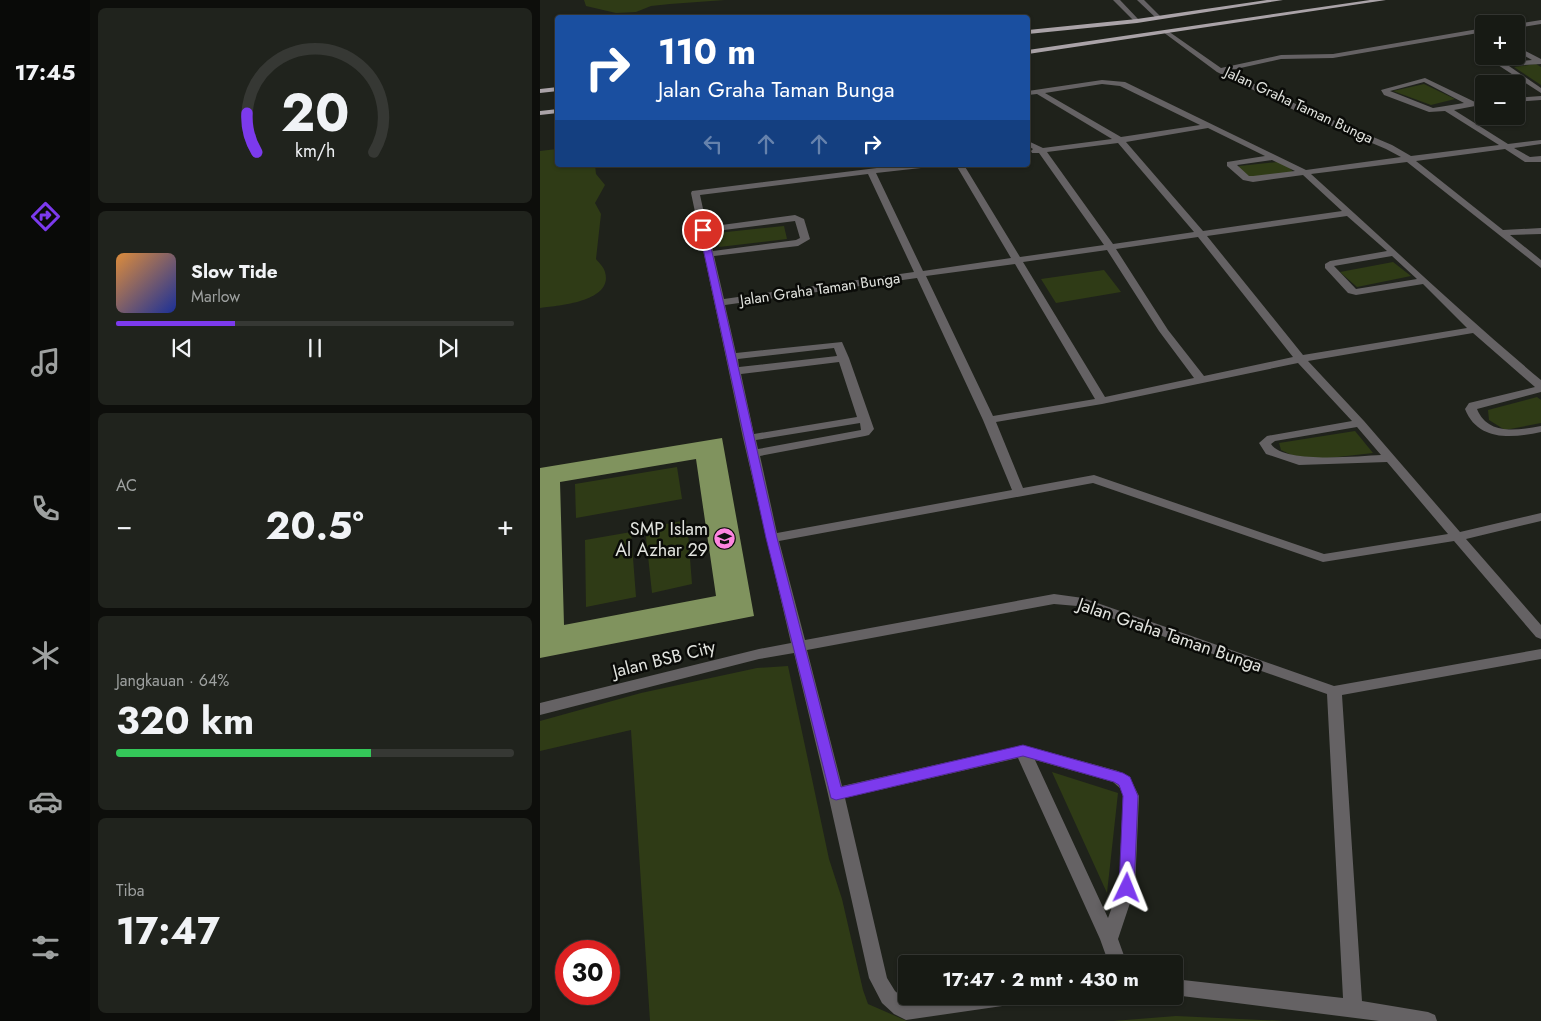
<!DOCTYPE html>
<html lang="id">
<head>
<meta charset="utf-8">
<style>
  body { margin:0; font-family:Jost,sans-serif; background:#20231d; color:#f1f3f6; height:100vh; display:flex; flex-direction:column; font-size:19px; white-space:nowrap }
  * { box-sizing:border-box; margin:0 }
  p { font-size:16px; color:#9ea1a0 }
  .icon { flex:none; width:28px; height:28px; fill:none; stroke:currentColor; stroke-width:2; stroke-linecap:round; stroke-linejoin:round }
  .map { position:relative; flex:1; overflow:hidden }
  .side { display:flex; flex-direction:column; gap:8px; padding:8px; background:#0d0e0b; width:450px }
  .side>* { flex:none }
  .top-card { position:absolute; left:15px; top:15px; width:475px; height:152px; border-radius:5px; box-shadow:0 1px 4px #0004,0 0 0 1px #363834; background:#1a4fa0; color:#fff; overflow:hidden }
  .controls { position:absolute; left:935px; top:15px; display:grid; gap:10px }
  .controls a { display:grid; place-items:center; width:50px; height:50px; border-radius:5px; background:#171a14; box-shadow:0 1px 4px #0004,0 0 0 1px #363834; font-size:25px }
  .speed { position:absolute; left:15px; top:940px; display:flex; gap:10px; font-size:25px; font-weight:700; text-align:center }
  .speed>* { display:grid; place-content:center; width:65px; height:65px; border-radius:50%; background:#171a14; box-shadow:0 1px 4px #0004,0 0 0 1px #363834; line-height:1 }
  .speed .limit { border:8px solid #d22; background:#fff; color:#111 }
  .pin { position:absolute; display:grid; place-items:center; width:42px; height:42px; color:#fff; margin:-21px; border:2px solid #fff; border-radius:50%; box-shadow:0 1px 5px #0007 }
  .me { position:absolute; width:55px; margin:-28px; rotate:2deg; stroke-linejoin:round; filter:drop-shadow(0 0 4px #0008) }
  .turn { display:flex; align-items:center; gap:18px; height:105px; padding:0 20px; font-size:22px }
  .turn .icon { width:65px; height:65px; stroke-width:2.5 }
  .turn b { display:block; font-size:35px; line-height:42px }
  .lanes { display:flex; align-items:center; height:48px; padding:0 20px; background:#0003; justify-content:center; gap:25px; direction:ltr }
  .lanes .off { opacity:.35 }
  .big { font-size:38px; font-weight:700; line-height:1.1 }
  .side .card { flex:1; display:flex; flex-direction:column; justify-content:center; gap:8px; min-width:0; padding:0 18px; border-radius:8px; background:#20231d }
  .side .dial { align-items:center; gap:0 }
  .dial svg { height:130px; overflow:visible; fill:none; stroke:#363834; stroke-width:7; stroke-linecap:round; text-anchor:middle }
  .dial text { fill:#f1f3f6; stroke:none }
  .song { display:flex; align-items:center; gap:15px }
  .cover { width:60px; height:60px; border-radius:8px; background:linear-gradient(135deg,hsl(30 70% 55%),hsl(230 70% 35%)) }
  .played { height:5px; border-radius:2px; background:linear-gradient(90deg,#7c3aed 30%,#363834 30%) }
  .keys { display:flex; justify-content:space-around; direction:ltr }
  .heat { display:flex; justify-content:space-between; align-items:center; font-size:28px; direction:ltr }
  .charge { height:8px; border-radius:4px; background:linear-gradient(90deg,#34c759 64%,#363834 0) }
  .trip { position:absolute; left:358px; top:955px; width:285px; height:50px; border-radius:5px; background:#171a14; box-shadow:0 1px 4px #0004,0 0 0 1px #363834; font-weight:700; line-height:50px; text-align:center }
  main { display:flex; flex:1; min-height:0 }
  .dock { display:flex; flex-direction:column; width:90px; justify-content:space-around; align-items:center; background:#090a08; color:#9ea1a0 }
  .dock .icon { width:35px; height:35px }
  .dock .selected { color:#7c3aed }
  .dock b { font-size:22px; color:#f1f3f6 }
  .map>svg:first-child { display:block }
  .green { fill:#2f3b16 }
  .building { fill:#80935e; fill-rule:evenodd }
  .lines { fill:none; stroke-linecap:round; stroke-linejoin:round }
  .minor { fill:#656264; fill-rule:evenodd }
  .major { fill:#aaa3a8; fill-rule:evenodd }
  .route { fill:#7c3aed; stroke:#51269a }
  .labels { text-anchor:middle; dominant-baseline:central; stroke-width:5; stroke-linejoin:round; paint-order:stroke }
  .far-street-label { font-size:15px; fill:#e2e4df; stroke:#0a0b08 }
  .poi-label { font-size:18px; fill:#e2e4df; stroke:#0a0b08; text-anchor:end }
  .street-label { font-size:18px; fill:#e2e4df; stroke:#0a0b08 }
</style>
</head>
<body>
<main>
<nav class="dock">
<b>17:45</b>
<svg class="icon selected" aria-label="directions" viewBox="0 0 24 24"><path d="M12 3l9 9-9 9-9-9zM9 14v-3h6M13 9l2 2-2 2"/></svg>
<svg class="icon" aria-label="music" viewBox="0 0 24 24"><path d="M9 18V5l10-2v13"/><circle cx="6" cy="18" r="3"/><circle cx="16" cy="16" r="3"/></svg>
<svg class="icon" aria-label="phone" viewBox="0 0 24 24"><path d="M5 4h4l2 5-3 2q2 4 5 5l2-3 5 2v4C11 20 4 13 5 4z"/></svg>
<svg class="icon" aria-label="climate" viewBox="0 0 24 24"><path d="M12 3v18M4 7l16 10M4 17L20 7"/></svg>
<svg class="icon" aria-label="car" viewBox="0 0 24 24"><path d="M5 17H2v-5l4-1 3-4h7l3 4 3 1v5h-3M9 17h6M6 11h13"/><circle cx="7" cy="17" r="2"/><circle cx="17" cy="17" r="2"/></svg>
<svg class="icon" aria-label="filters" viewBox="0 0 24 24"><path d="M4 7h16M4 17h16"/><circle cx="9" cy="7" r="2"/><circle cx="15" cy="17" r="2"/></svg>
</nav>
<section class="side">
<div class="card dial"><svg viewBox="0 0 100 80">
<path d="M14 69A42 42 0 1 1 86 69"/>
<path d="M14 69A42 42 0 0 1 8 45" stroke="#7c3aed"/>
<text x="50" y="56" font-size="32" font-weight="700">20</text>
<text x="50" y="72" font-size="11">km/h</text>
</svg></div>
<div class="card">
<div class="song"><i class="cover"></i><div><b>Slow Tide</b><p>Marlow</p></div></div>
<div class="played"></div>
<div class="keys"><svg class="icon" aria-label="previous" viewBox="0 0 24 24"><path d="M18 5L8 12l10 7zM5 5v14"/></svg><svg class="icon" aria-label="pause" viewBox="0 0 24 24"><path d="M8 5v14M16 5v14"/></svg><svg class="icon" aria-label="next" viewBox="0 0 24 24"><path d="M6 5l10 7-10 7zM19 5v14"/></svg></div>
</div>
<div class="card"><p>AC</p>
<div class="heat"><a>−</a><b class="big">20.5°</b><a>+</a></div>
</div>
<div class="card"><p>Jangkauan · 64%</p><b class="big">320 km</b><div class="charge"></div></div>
<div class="card"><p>Tiba</p><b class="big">17:47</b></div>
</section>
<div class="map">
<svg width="1001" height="1021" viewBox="0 0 1001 1021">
  <rect width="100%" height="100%" fill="#1f221b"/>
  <g class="green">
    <path d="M44,0H185L130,4L111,6L96,12L76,13L46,6Z"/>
    <path d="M996,64L1001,67V85L974,67Z"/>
    <path d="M884,84L915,99L891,105L853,91Z"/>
    <path d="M17,149L18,165H55L56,174L65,185L55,203L61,214L56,259C58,262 64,267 65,272C74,302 17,306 0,308V151Z"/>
    <path d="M738,162L748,166L754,173L710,178L699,171V166Z"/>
    <path d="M244,226L247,239L179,247L177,233Z"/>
    <path d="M853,262L871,276L817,287L800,272Z"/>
    <path d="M564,270L581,292L516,303L501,279Z"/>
    <path d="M997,397L1001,400V423L965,430L949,420L948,410Z"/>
    <path d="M815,431L833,453L780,459L758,458L741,450L739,443Z"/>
    <path d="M137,467L142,499L36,518L35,484Z"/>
    <path d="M147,520L152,584L112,593L105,528Z"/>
    <path d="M91,532L96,597L46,607L45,540Z"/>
    <path d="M248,666L289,859L302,899L323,990L328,1004L367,1021H110L91,730L0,751V721L101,693L217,668Z"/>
    <path d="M512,772L578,793L567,893Z"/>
    <path d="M636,1016L744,1021H573Z"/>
  </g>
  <path class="building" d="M182,438L214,616L0,658V468ZM156,459L176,596L24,625L20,482Z"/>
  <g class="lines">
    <g class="minor">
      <path d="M573,0H580L599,20V22H595Z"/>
      <path d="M597,0H604L621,17V19H617Z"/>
      <path d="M1001,20V24L976,28V24Z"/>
      <path d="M944,28V32L793,58L741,59L687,71L760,106L852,145L871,156L959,145L905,111L889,112L844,95L841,90L885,78L935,102V106L914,110L968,144L1001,140V144L974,148L990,157L1001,156V162H985L965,149L876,161L963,230L1001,228V234L970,235L1001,260V268L867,162L771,174C848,243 922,314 1001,380V392L937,409C948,436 978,430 1001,426V432C973,438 938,442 925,409L929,403L995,387L933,333L768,361L824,421L920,532L1001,513V521L926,539L1001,625V639L996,637L914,541L783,562L553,483L239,541L265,640L514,594L543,598L794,686L1001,649V659L802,695L822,1001L888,1012L895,1015L897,1021H839L634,995V979L803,998L787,694L537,606L514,604L267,650L302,786L483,745L578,771L590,778L599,796L595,888L578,939L587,964H569L560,939L478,758L305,798L347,978L355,991L368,1002L412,996H485L482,1002L476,1004L366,1020L354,1014L342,1003L329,978L288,794L254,653L219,659L0,715V703L219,649L251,643L203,438L151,193L152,191L361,165H385L381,168L336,173L383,271L471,258L416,165H424L480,257L564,245L499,153H492L491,151L493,149L488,146V141L503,148L572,139L497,94L488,95V91L562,80L585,82L766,170L861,157L846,149L754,110L677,72L623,32L628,31L681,68L741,55L793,54ZM884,82L924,103L893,108L850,91ZM562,84L580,86L660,125L581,137L505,93ZM668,128L725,156L687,162V166L703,180L713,182L763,175L802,211L663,231L586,142ZM578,143L654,232L573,244L507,152ZM732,160L755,171L713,176H709L697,165ZM328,174L374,272L184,299L174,256L258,246L270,239L264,219L255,215L167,227L160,195ZM807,216L847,251L790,261L785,264V268L808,293L816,295L883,284L927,328L763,355L667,236ZM255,221L260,238L256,240L173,251L168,232ZM658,237L753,357L664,376L628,330L576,249ZM567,250L619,331L654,378L565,397L483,262ZM852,256L877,279L816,289L794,266ZM475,264L555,399L453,416L386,276ZM377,278L443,420L472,490L237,533L220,456L325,436L329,435L334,429L309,358L302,342L196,353L185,305ZM294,348L297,356L199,367L198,359ZM299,362L317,417L214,434L201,374ZM758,363L812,421L727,436L719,443L726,454L759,465L847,462L908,534L784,554L554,475L483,488L456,422L562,404ZM320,423L321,430L218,449L216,440ZM817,427L841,455C817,456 744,464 731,444L735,441ZM495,760L573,782L581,789L583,796L579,888L568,918Z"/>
      <path d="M976,46L1001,59V64L969,66L1001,88V93L958,65L962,63L992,60L976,51Z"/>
      <path d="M1001,96V100L976,102V98Z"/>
    </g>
    <g class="major">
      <path d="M727,0H743L597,23L488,34V30L597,19Z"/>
      <path d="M830,0H846L488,54V50Z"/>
      <path d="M18,87V91L0,93V89Z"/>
      <path d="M18,109V113L0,115V111Z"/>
    </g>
  </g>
  <path class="route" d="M163,227L167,230L237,538L301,787L483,745L583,773L590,777L598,796L594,888L592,893L587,895L581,893L579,888L583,796L579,785L574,782L483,756L296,800L291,798L226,538L159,230Z"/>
  <defs>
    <symbol id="school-disc" viewBox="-11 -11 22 22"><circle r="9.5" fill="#fe85e0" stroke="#0a0b08"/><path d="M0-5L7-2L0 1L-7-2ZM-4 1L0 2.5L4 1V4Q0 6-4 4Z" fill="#111"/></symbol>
  </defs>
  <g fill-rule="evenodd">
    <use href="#school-disc" x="172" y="526" width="25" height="25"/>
  </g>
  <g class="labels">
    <g class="far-street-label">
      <text transform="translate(759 105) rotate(25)">Jalan Graha Taman Bunga</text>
      <text transform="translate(280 289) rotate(-8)">Jalan Graha Taman Bunga</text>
    </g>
    <g class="poi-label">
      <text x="168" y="529">SMP Islam<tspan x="168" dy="21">Al Azhar 29</tspan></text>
    </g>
    <g class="street-label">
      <text transform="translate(630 635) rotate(19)">Jalan Graha Taman Bunga</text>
      <text transform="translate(124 659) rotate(-14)">Jalan BSB City</text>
    </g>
  </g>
</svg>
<div class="controls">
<a>+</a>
<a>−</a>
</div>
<div class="speed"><div class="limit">30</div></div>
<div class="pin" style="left:163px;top:230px;background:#d93025"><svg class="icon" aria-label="arrive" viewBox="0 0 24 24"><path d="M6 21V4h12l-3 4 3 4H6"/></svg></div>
<svg class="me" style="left:587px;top:888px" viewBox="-20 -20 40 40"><path d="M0-17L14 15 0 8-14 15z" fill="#7c3aed" stroke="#fff" stroke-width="4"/></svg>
<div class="trip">17:47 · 2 mnt · 430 m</div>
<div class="top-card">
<div class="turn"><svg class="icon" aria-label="right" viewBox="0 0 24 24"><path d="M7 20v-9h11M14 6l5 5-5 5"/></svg><div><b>110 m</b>Jalan Graha Taman Bunga</div></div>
<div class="lanes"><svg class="icon off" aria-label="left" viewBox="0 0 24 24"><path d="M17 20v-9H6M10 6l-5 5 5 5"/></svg><svg class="icon off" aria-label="ahead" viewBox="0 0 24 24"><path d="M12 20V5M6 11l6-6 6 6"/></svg><svg class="icon off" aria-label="ahead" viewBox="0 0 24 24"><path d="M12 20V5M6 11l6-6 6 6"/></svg><svg class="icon" aria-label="right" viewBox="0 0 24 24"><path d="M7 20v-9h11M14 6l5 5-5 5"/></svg></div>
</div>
</div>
</main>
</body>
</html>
